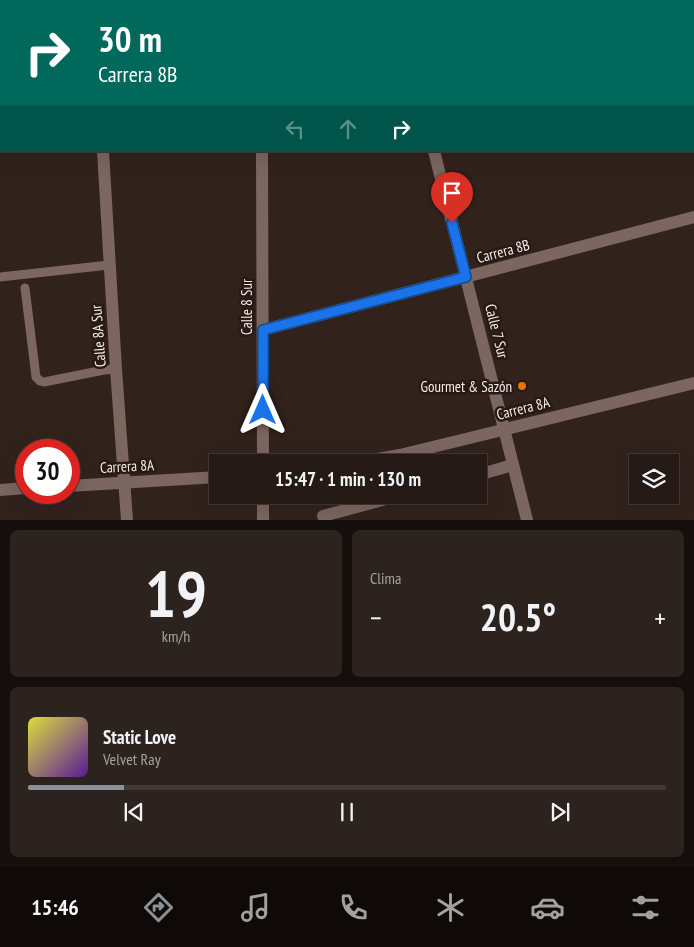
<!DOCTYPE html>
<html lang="es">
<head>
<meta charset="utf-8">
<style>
  body { margin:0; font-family:"PT Sans Narrow",sans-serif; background:#2d231e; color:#f1f3f6; height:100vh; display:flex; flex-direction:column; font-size:19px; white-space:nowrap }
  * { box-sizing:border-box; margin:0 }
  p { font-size:16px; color:#a3a1a0 }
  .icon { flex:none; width:28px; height:28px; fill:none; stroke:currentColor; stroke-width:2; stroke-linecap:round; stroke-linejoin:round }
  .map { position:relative; height:520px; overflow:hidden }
  .details { display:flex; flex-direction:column; gap:10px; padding:10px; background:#140e0c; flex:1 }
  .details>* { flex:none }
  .top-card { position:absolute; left:0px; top:0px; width:695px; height:152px; box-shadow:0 5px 20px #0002,0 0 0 1px #423834; background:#00695c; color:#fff; overflow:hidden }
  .buttons { position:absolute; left:629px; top:454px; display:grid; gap:10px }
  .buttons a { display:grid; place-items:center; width:50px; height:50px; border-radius:0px; background:#251a15; box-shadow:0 5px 20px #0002,0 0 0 1px #423834; font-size:25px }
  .speed { position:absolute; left:15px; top:439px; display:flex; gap:10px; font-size:25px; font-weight:700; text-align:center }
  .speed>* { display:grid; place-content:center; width:65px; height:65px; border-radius:50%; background:#251a15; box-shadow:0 5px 20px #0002,0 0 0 1px #423834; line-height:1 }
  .speed .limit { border:8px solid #d22; background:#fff; color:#111 }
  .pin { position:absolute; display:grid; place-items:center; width:42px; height:42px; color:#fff; margin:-51px -21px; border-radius:50% 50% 50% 0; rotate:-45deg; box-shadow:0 0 5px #0007 }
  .pin .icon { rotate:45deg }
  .me { position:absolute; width:55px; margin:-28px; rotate:0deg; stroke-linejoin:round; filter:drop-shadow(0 0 4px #0008) }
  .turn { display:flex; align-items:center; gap:18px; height:105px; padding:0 15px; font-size:22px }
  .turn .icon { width:65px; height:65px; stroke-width:2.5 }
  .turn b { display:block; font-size:35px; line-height:42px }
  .lanes { display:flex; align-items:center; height:48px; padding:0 15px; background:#0003; justify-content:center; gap:25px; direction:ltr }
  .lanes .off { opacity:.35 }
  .big { font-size:38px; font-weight:800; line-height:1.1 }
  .details .tile { flex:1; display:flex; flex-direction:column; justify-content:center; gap:8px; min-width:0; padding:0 18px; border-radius:8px; background:#2d231e }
  .details .dial { align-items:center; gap:0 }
  .dial b { font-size:65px; line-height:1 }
  .song { display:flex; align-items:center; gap:15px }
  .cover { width:60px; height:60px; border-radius:8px; background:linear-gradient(135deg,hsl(60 70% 55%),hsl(270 70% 35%)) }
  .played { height:5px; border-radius:2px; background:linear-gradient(90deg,#8c9099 15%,#423834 15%) }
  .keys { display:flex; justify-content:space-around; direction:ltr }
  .heat { display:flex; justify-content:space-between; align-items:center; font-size:28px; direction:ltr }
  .details .tiles { flex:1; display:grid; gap:10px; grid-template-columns:1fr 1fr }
  .tile:last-child { grid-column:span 2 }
  .trip { position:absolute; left:209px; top:454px; width:278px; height:50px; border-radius:0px; background:#251a15; box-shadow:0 5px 20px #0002,0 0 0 1px #423834; font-weight:800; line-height:50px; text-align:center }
  .menu { display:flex; height:80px; justify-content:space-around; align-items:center; background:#0f0a08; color:#a3a1a0 }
  .menu .icon { width:35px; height:35px }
  .menu .selected { color:#8c9099 }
  .menu b { font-size:22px; color:#f1f3f6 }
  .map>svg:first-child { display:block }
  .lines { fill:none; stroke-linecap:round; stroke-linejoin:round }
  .path { stroke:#877a75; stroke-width:3; stroke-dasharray:4 4; stroke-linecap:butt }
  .service { stroke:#7b6660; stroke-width:9 }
  .minor { stroke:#7b6660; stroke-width:12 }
  .primary { stroke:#d0a699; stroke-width:12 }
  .route-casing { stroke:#114b97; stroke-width:12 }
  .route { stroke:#1a73e8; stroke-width:9 }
  .food-dot { fill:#e8710a; stroke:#271913; stroke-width:2 }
  .labels { text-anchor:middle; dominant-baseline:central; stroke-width:5; stroke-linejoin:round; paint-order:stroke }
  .street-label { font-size:15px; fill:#f7ece8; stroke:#271913 }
  .poi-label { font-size:15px; fill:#f7ece8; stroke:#271913; text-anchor:end }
</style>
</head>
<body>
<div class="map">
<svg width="694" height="520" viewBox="0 0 694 520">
  <rect width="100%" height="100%" fill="#31221c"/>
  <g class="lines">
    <g class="path">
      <path d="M341,1L346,0"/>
      <path d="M0,82H1"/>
    </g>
    <g class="service">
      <path d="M91,1L97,0"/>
      <path d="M188,1L193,0"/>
      <path d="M0,20H1"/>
      <path d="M0,46H1"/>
      <path d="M0,277L109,265"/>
      <path d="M25,288L36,377L40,381L44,382L104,370L116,369"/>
    </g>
    <g class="minor">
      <path d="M395,0L396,1"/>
      <path d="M672,0V1"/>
      <path d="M686,0L694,1"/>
      <path d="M694,87V88"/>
      <path d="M103,151L116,369L127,520"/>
      <path d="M262,151L263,462"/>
      <path d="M434,151L527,520"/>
      <path d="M263,330L694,217"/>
      <path d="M360,462L400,455L694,383"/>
      <path d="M478,475L513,465"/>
      <path d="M69,486L218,477"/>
      <path d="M0,490L26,488"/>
      <path d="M323,516L401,495"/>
      <path d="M263,520V495"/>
    </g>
    <g class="primary">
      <path d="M28,1L34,0"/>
      <path d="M265,1L270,0"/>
      <path d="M0,7H1"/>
      <path d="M0,61H1"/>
    </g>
  </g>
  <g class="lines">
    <defs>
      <path id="route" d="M263,410V330L466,277L452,223"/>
    </defs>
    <use href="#route" class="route-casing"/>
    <use href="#route" class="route"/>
  </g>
  <circle class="food-dot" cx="522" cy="386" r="5"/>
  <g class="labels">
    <g class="street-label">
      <text transform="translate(503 251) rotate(-15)">Carrera 8B</text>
      <text transform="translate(246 307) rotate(-90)">Calle 8 Sur</text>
      <text transform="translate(497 331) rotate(76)">Calle 7 Sur</text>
      <text transform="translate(98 336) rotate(-94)">Calle 8A Sur</text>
      <text transform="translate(523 408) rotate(-14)">Carrera 8A</text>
      <text transform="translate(127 466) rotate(-3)">Carrera 8A</text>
    </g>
    <g class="poi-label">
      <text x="512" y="386">Gourmet &amp; Sazón</text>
    </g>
  </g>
</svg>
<div class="buttons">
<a><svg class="icon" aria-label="layers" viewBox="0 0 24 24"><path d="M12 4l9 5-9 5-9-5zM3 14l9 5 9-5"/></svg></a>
</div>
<div class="speed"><div class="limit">30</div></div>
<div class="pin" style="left:452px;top:223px;background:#d93025"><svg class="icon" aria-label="arrive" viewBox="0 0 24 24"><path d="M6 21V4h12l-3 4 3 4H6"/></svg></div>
<svg class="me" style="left:263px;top:410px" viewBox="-20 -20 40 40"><path d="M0-17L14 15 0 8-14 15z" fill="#1a73e8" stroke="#fff" stroke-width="4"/></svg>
<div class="trip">15:47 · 1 min · 130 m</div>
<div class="top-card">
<div class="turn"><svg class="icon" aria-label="right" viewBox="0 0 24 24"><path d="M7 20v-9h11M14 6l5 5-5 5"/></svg><div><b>30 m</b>Carrera 8B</div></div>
<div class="lanes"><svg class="icon off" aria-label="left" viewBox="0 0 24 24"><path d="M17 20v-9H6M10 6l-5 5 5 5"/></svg><svg class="icon off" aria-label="ahead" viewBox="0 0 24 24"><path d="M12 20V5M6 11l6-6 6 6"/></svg><svg class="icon" aria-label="right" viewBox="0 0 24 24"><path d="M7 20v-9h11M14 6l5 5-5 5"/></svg></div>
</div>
</div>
<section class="details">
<div class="tiles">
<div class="tile dial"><b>19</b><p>km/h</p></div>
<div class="tile"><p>Clima</p>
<div class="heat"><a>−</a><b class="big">20.5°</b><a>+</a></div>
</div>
<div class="tile">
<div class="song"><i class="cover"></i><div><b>Static Love</b><p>Velvet Ray</p></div></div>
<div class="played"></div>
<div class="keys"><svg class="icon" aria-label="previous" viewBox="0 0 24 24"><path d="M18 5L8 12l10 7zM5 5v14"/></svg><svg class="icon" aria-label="pause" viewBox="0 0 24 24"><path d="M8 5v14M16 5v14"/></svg><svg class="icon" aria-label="next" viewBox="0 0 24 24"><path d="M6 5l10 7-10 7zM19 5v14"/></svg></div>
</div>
</div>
</section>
<nav class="menu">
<b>15:46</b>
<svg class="icon selected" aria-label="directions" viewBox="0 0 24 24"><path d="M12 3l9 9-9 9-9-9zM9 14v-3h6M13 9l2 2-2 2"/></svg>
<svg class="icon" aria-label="music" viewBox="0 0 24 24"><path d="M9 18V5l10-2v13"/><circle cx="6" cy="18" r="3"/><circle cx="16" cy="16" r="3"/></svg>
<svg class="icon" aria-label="phone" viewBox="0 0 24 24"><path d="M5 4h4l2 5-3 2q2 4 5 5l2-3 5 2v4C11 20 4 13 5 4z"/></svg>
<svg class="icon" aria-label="climate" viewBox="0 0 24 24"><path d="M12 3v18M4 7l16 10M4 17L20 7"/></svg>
<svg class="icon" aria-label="car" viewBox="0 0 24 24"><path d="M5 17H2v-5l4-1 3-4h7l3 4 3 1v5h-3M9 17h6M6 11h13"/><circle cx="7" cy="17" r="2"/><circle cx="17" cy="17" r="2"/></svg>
<svg class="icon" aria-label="filters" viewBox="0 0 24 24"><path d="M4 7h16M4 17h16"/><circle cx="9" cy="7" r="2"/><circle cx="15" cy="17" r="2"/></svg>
</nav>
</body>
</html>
